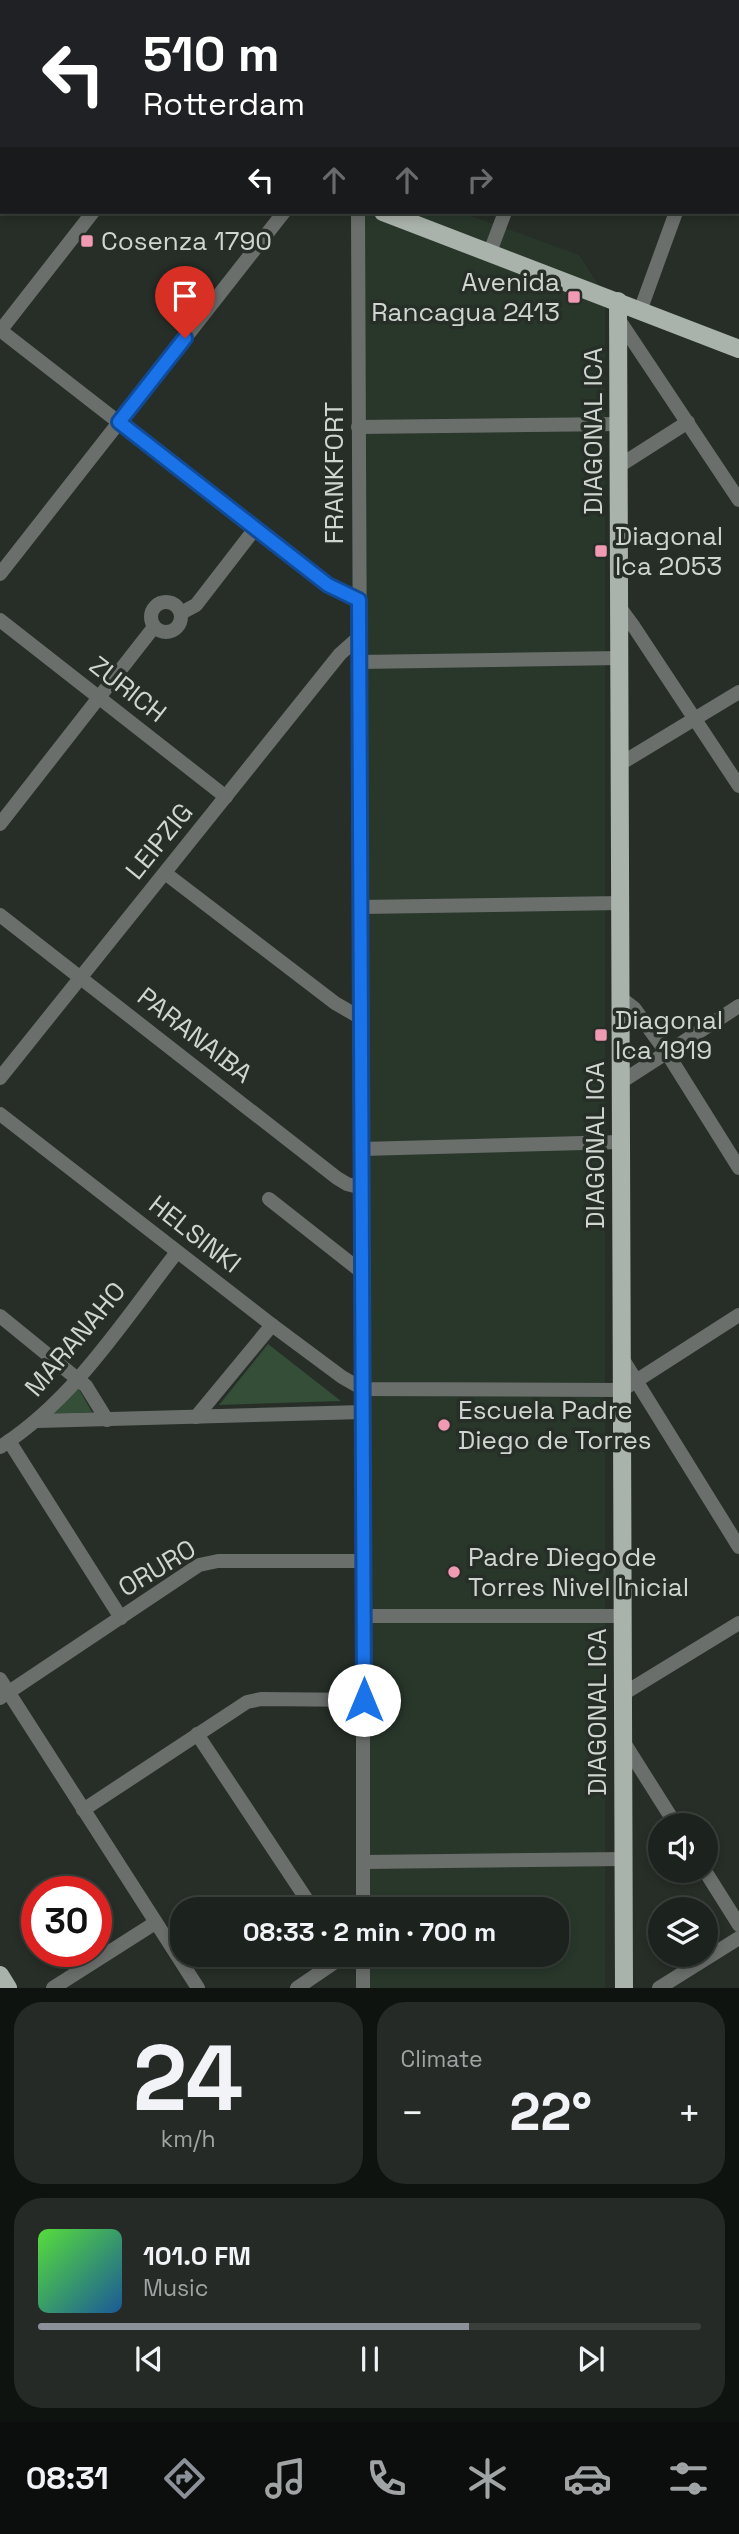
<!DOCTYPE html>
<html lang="en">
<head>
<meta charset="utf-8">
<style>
  body { margin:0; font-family:"Space Grotesk",sans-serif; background:#252a26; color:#f1f3f6; height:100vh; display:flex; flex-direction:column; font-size:26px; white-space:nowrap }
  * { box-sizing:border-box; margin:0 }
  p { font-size:23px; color:#a0a4a4 }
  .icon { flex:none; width:38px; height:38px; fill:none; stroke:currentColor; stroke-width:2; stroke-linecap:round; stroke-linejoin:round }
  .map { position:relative; height:1988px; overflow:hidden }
  .side { display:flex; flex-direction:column; gap:14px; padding:14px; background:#0f1310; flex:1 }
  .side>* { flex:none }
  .guide { position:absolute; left:0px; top:0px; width:740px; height:214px; box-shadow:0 4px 10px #0003,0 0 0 2px #3a3f3b; background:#202124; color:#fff; overflow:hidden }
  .controls { position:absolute; left:648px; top:1813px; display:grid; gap:14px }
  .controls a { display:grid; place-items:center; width:70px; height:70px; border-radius:50%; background:#1c221d; box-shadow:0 4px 10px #0003,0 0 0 2px #3a3f3b; font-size:35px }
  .speed { position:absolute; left:21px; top:1876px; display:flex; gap:14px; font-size:35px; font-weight:700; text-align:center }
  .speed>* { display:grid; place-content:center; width:91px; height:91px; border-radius:50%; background:#1c221d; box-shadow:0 4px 10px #0003,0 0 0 2px #3a3f3b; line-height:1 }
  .speed .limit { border:10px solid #d22; background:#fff; color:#111 }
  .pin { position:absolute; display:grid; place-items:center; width:60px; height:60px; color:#fff; margin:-72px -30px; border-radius:50% 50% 50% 0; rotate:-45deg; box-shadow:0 0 7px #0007 }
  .pin .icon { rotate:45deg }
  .me { position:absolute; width:77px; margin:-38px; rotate:0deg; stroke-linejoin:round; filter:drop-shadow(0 0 5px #0008) }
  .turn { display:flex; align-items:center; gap:24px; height:147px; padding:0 28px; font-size:32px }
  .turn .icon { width:91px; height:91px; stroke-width:2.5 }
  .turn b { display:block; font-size:49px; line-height:60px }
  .lanes { display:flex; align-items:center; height:66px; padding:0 28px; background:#0003; justify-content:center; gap:35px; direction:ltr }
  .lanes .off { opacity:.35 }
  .big { font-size:52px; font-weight:600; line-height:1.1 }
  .side .card { flex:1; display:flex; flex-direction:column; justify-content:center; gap:10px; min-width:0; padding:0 24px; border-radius:28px; background:#252a26 }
  .side .dial { align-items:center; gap:0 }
  .dial b { font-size:91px; line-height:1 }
  .song { display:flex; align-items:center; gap:21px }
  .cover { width:84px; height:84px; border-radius:10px; background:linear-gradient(135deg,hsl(110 70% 55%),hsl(210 70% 35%)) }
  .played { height:7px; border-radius:4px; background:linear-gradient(90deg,#8c9099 65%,#3a3f3b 65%) }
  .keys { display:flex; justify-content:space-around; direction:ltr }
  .heat { display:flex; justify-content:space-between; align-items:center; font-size:38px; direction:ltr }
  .side .tiles { flex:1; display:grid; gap:14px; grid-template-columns:1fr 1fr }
  .card:last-child { grid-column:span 2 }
  .trip { position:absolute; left:170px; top:1897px; width:399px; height:70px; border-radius:28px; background:#1c221d; box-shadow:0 4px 10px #0003,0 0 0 2px #3a3f3b; font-weight:600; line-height:70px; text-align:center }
  .menu { display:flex; height:112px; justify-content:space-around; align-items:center; background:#0b0e0c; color:#a0a4a4 }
  .menu .icon { width:49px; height:49px }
  .menu .selected { color:#8c9099 }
  .menu b { font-size:32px; color:#f1f3f6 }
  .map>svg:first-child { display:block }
  .built { fill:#29372b }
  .green { fill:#344e38 }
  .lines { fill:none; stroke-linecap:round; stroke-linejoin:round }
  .minor { stroke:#6b6f6c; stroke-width:14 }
  .major { stroke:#aab3ab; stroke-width:18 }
  .route-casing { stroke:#114b97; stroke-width:18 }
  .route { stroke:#1a73e8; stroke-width:12 }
  .poi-dot { fill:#f19ab4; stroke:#262e27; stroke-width:2.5 }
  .labels { text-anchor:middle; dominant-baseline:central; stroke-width:7; stroke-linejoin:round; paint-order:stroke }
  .poi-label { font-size:26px; fill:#cfd5d0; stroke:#262e27; text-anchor:start }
  .street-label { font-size:26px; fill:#cfd5d0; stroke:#262e27 }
</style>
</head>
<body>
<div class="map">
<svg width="739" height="1988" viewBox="0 0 739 1988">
  <rect width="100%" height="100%" fill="#262e27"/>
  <path class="built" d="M363,212H460L579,255L605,295V1988H369V1955H556V1909H369Z"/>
  <g class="green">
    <path d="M268,1344L341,1401L219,1405Z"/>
    <path d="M77,1386L92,1412L53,1414Z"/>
  </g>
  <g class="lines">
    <g class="minor">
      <path d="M546,0L551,2"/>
      <path d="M242,2L243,0"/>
      <path d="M411,2V0"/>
      <path d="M738,41L739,40"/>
      <path d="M738,71H739"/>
      <path d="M358,212L363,1412V1909"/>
      <path d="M490,252L505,212"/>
      <path d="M640,311L676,212"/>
      <path d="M619,320L739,500"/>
      <path d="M0,330L328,585L359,600"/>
      <path d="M0,331L93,212"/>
      <path d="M358,427L619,424"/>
      <path d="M619,466L688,422"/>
      <path d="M0,574L284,212"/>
      <circle cx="166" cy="617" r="15"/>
      <path d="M620,608L634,627L739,786"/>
      <path d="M181,613L196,605L254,530"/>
      <path d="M0,620L226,797"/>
      <path d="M359,662L620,658"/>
      <path d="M620,764L739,692"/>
      <path d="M0,824L154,627"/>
      <path d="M165,873L335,1003L361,1018"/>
      <path d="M361,907L621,903"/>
      <path d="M0,915L337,1178L347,1184L362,1188"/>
      <path d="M621,998L634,1008L667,1053L739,1168"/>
      <path d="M0,1078L340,654L358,638"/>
      <path d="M621,1082L739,1006"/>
      <path d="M0,1114L272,1325L342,1377L363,1389L622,1390L739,1315"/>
      <path d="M362,1149L621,1142"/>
      <path d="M269,1199L363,1273"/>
      <path d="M0,1316L86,1386L107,1420"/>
      <path d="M622,1358L739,1547"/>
      <path d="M196,1417L272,1325"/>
      <path d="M37,1421L363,1412"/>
      <path d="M9,1441L121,1618"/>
      <path d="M0,1447C74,1400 124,1320 177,1252"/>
      <path d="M364,1616H623"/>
      <path d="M0,1679L198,1988"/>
      <path d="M623,1694L739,1623"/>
      <path d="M0,1698L199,1565L218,1561H364"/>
      <path d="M197,1734L313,1909"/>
      <path d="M623,1741L676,1825"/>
      <path d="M83,1810L247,1702L261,1699L364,1700"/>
      <path d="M364,1862L624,1859"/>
      <path d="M705,1871L739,1925"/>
      <path d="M363,1955V1988"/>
      <path d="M53,1988L155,1923"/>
      <path d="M297,1988L344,1956"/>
      <path d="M659,1988L739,1938"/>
    </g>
    <g class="major">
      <path d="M33,2L34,0"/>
      <path d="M0,45L2,43"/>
      <path d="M0,70L2,71"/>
      <path d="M383,212L739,349"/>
      <path d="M618,301L624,1988"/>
      <path d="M0,1975L8,1988"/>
    </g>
  </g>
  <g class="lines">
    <defs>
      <path id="route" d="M185,338L119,422L328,585L359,600L364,1700"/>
    </defs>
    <use href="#route" class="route-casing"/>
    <use href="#route" class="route"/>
  </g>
  <g class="poi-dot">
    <rect x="80" y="234" width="14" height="14" rx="3.5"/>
    <rect x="567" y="290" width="14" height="14" rx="3.5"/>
    <rect x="594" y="544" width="14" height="14" rx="3.5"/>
    <rect x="594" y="1028" width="14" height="14" rx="3.5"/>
    <circle cx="444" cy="1425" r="7"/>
    <circle cx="454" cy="1572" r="7"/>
  </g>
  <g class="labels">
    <g class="poi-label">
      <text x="101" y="241">Cosenza 1790</text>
      <text x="560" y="282" text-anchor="end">Avenida<tspan x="560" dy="30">Rancagua 2413</tspan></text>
      <text x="615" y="536">Diagonal<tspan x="615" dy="30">Ica 2053</tspan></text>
      <text x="615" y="1020">Diagonal<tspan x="615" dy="30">Ica 1919</tspan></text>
      <text x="458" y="1410">Escuela Padre<tspan x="458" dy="30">Diego de Torres</tspan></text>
      <text x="468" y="1557">Padre Diego de<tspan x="468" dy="30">Torres Nivel Inicial</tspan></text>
    </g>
    <g class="street-label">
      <text transform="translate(593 431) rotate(-90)">DIAGONAL ICA</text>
      <text transform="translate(334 473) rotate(-90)">FRANKFORT</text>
      <text transform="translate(128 689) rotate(38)">ZURICH</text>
      <text transform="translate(159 841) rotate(-51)">LEIPZIG</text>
      <text transform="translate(195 1035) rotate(38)">PARANAIBA</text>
      <text transform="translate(595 1145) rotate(-90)">DIAGONAL ICA</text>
      <text transform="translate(195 1234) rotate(38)">HELSINKI</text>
      <text transform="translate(75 1339) rotate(-50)">MARANAHO</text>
      <text transform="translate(157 1568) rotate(-31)">ORURO</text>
      <text transform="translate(597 1712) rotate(-90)">DIAGONAL ICA</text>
    </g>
  </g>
</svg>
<div class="controls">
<a><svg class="icon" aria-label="sound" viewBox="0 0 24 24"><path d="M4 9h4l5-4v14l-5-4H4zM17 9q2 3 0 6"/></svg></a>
<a><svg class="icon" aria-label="layers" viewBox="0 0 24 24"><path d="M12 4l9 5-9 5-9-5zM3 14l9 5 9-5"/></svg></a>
</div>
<div class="speed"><div class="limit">30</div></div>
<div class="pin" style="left:185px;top:338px;background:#d93025"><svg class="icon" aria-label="arrive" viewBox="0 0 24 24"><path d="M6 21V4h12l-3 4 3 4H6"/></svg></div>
<svg class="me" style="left:364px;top:1700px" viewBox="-20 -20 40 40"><circle r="19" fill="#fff"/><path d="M0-13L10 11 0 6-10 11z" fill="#1a73e8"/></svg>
<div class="trip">08:33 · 2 min · 700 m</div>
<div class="guide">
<div class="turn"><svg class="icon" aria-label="left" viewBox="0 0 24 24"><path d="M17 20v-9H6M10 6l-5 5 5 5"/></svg><div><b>510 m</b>Rotterdam</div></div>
<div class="lanes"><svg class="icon" aria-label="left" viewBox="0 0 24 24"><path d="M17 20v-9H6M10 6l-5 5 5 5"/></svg><svg class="icon off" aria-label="ahead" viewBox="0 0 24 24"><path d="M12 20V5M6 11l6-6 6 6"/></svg><svg class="icon off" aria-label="ahead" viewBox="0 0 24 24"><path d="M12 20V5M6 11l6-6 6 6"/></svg><svg class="icon off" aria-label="right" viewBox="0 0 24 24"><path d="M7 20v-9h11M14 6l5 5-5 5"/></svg></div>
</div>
</div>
<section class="side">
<div class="tiles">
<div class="card dial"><b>24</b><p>km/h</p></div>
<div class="card"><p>Climate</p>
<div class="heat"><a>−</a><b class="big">22°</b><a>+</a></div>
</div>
<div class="card">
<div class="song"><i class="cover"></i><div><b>101.0 FM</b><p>Music</p></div></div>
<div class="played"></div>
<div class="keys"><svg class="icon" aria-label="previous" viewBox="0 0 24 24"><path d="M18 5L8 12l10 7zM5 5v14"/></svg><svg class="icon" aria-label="pause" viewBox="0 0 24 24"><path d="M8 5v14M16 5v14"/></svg><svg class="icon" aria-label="next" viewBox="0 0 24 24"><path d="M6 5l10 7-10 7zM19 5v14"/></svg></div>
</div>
</div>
</section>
<nav class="menu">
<b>08:31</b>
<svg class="icon selected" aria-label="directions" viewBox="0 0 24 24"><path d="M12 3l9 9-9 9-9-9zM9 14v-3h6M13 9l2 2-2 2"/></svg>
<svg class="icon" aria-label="music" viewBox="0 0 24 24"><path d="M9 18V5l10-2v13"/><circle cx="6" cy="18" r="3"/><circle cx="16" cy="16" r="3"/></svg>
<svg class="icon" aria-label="phone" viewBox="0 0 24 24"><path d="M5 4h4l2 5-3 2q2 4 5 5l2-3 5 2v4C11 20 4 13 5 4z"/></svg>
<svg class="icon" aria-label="climate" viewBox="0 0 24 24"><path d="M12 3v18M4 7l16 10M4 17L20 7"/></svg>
<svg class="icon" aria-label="car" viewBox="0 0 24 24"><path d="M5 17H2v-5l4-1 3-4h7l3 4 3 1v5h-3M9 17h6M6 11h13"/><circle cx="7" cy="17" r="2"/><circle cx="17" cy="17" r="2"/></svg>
<svg class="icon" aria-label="filters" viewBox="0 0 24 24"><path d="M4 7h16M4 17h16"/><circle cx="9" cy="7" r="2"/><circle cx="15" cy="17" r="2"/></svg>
</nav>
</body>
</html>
